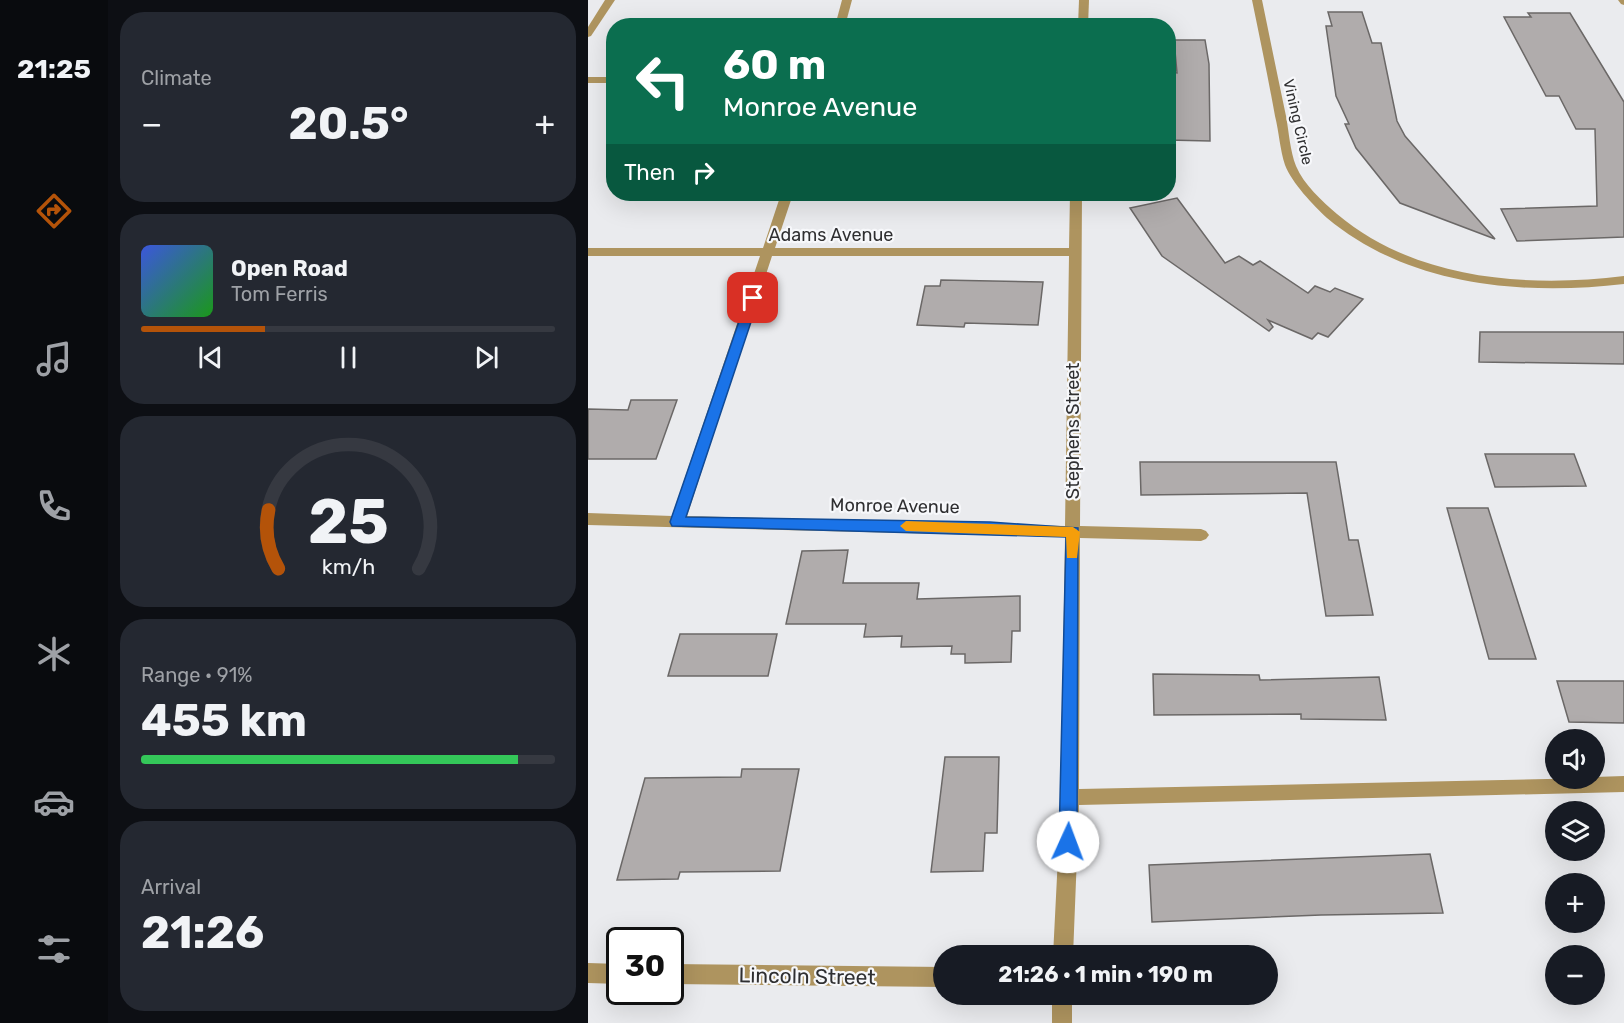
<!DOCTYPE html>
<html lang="en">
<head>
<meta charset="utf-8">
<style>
  body { margin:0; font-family:Rubik,sans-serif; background:#242831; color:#f1f3f6; height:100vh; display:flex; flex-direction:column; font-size:22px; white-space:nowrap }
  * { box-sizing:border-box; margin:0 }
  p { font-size:20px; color:#9ea1a6 }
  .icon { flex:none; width:33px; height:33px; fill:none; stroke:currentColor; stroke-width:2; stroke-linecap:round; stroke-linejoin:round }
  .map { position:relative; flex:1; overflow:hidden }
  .details { display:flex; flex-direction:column; gap:12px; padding:12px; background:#0d0f14; width:480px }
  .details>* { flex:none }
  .banner { position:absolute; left:18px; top:18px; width:570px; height:183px; border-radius:24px; box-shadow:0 6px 24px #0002; background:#0b6e4f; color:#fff; overflow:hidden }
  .tools { position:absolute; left:957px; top:729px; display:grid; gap:12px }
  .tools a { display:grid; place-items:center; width:60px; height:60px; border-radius:50%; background:#171b24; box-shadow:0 6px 24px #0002; font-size:30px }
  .speed { position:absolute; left:18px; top:927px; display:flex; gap:12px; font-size:30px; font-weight:700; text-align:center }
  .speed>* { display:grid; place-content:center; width:78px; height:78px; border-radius:50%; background:#171b24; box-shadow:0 6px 24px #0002; line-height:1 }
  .speed .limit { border:3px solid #111; border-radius:9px; background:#fff; color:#111 }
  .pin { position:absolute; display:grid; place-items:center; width:51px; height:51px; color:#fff; margin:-26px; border-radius:12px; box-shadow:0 3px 9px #0006 }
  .me { position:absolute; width:66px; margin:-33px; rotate:2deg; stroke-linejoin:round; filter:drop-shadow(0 0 4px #0008) }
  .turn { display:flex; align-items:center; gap:21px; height:126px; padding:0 18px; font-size:27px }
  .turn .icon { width:78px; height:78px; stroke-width:2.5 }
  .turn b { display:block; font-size:42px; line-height:51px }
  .then { display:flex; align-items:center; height:57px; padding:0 18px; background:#0003; gap:12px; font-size:22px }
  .big { font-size:45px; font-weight:700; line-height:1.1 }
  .details .card { flex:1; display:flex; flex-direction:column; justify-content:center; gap:9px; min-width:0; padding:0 21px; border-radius:24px; background:#242831 }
  .details .dial { align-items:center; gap:0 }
  .dial svg { height:156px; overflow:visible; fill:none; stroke:#363941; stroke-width:7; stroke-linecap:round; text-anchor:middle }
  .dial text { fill:#f1f3f6; stroke:none }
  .song { display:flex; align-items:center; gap:18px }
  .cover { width:72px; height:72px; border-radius:9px; background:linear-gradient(135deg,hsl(230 70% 55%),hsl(120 70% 35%)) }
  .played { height:6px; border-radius:3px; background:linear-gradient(90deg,#b45309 30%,#363941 30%) }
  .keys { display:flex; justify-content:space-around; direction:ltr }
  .heat { display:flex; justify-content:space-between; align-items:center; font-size:33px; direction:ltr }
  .charge { height:9px; border-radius:4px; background:linear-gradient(90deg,#34c759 91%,#363941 0) }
  .trip { position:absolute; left:345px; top:945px; width:345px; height:60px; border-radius:30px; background:#171b24; box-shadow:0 6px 24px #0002; font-weight:700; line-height:60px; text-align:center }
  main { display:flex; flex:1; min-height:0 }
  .tab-bar { display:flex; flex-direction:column; width:108px; justify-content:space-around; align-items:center; background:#090b0e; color:#9ea1a6 }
  .tab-bar .icon { width:42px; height:42px }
  .tab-bar .on { color:#b45309 }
  .tab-bar b { font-size:27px; color:#f1f3f6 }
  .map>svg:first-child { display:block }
  .building { fill:#b0acac; stroke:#6b6867; stroke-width:1.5 }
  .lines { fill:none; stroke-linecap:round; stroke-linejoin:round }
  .minor { fill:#ae945f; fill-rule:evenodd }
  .route { fill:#1a73e8; stroke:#114b97; stroke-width:1.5 }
  .slow { fill:#f59e0b }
  .labels { text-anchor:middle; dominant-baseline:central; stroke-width:4.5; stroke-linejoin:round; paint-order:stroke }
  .far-street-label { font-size:15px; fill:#2f2f31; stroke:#f7f8fb }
  .street-label { font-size:18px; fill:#2f2f31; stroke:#f7f8fb }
  .near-street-label { font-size:21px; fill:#2f2f31; stroke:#f7f8fb }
</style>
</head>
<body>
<main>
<nav class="tab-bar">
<b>21:25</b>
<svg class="icon on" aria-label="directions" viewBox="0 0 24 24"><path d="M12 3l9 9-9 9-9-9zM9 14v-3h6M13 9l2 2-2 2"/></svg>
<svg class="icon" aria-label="music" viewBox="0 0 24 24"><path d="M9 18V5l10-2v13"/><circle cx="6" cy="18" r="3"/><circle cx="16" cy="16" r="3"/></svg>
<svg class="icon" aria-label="phone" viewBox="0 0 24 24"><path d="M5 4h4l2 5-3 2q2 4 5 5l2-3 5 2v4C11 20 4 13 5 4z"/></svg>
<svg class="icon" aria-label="climate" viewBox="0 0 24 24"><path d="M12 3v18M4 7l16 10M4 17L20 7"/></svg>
<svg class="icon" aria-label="car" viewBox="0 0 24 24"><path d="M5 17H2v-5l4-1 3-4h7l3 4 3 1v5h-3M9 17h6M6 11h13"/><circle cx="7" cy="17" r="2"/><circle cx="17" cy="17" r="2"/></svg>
<svg class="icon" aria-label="filters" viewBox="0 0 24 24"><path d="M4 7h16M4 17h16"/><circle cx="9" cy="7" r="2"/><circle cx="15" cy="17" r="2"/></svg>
</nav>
<section class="details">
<div class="card"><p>Climate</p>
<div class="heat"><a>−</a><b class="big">20.5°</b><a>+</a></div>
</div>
<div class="card">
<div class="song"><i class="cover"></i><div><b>Open Road</b><p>Tom Ferris</p></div></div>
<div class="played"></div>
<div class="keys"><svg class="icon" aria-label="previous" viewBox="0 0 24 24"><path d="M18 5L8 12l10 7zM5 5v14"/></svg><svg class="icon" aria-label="pause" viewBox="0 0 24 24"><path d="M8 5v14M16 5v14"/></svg><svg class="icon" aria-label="next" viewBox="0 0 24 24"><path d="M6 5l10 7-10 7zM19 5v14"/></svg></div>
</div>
<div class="card dial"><svg viewBox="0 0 100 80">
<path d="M14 69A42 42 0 1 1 86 69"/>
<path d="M14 69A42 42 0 0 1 9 39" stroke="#b45309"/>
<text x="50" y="56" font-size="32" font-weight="700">25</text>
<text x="50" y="72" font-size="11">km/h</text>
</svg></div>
<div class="card"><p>Range · 91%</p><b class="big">455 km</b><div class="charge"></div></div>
<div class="card"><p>Arrival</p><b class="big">21:26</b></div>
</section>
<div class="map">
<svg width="1036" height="1023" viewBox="0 0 1036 1023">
  <rect width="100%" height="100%" fill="#eaebee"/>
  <g class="building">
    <path d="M740,12H774L784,43H793L809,121L817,136L907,239L812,203L768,148L757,124H761L748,96L738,26H744Z"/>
    <path d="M940,13H982L1036,102V237L929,241L913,209L1009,206L1007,129H988L971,96H958L916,17H943Z"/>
    <path d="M586,40H617L621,64L622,141L580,140V72L589,73Z"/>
    <path d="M589,198L637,263L651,256L665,265L672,261L720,293L727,286L742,292L747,288L775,299L740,337L730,333L724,339L680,320L685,327L681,331L574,256L542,208Z"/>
    <path d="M353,280L455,282L450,325L377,323L376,327L329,325L337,286H352Z"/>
    <path d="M892,332H1036V364L891,362Z"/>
    <path d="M43,400H89L68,459H0V409L40,410Z"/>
    <path d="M897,454H986L998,486L907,487Z"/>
    <path d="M552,462H748L761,540H770L785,615L738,616L719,493L553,495Z"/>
    <path d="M859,508H900L948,659H901Z"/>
    <path d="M260,550L255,583H331L329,599L432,596V631H424L423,662L377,663V654H363L364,646L313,647L314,636L276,637L278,624H198L214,551Z"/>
    <path d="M92,634H189L180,676H80Z"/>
    <path d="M565,674L671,675L672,680L791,677L798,720L713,719V714L566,715Z"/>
    <path d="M969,681H1036V723L981,722Z"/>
    <path d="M357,757H411L409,833H397L395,871L343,872Z"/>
    <path d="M154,769H211L192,871L92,872L90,879L29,880L57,778L153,777Z"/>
    <path d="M842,854L855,913L733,915L564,922L561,865Z"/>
  </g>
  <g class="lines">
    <g class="minor">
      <path d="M17,0H27L3,36L0,37V27Z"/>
      <path d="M254,0H264L257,26H247Z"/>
      <path d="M491,0H501L500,26H490Z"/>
      <path d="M664,0H674C682,39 690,78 698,116C701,132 702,151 708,166C716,185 734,201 749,214C827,280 939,288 1036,276V284C935,296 820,286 739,218C725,205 704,183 697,165C692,150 691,132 687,116C680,77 672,39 664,0Z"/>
      <path d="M1030,0H1036V5L1033,4Z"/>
      <rect x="0" y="77" width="26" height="6"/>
      <path d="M193,194H205L187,248H481L482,194H494L492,526L613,529L618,531L621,535L618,539L613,541L492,538L491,789L1006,778V777L1036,776V792L491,805L485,956H465L473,797L477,537L0,525V513L84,516L172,256H0V248H175ZM184,256H481L477,526L99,516Z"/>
      <path d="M0,963L32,964V984L0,983Z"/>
      <path d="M82,964L356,967V987L82,984Z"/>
      <rect x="464" y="994" width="20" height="29"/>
    </g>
  </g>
  <path class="route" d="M165,294L171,298L98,517L402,522L490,528L489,842L486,848L480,850L474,848L471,842L478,537L84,526L82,522L159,298Z"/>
  <path class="slow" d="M318,521L485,527L492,532L489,558H479L478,537L318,531L312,526Z"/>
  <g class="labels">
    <g class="far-street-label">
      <text transform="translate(710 122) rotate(77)">Vining Circle</text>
    </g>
    <g class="street-label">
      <text x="243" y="235">Adams Avenue</text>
      <text transform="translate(485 431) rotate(-90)">Stephens Street</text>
      <text transform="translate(307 506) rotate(1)">Monroe Avenue</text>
    </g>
    <g class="near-street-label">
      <text transform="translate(219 976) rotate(1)">Lincoln Street</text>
    </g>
  </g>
</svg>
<div class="tools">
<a><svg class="icon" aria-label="sound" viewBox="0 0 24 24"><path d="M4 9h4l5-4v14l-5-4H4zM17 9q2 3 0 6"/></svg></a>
<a><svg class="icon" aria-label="layers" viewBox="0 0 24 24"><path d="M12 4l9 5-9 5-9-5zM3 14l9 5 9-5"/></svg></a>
<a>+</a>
<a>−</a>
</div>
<div class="speed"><div class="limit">30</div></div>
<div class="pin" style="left:165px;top:298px;background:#d93025"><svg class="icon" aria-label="arrive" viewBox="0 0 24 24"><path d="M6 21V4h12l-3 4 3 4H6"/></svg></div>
<svg class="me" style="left:480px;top:842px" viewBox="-20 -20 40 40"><circle r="19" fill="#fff"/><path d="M0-13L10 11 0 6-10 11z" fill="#1a73e8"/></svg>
<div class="trip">21:26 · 1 min · 190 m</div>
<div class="banner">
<div class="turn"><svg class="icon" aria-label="left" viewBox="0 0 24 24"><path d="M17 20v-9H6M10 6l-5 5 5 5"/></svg><div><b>60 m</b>Monroe Avenue</div></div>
<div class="then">Then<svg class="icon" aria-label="right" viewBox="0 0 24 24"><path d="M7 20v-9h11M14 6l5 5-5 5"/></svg></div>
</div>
</div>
</main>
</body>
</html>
